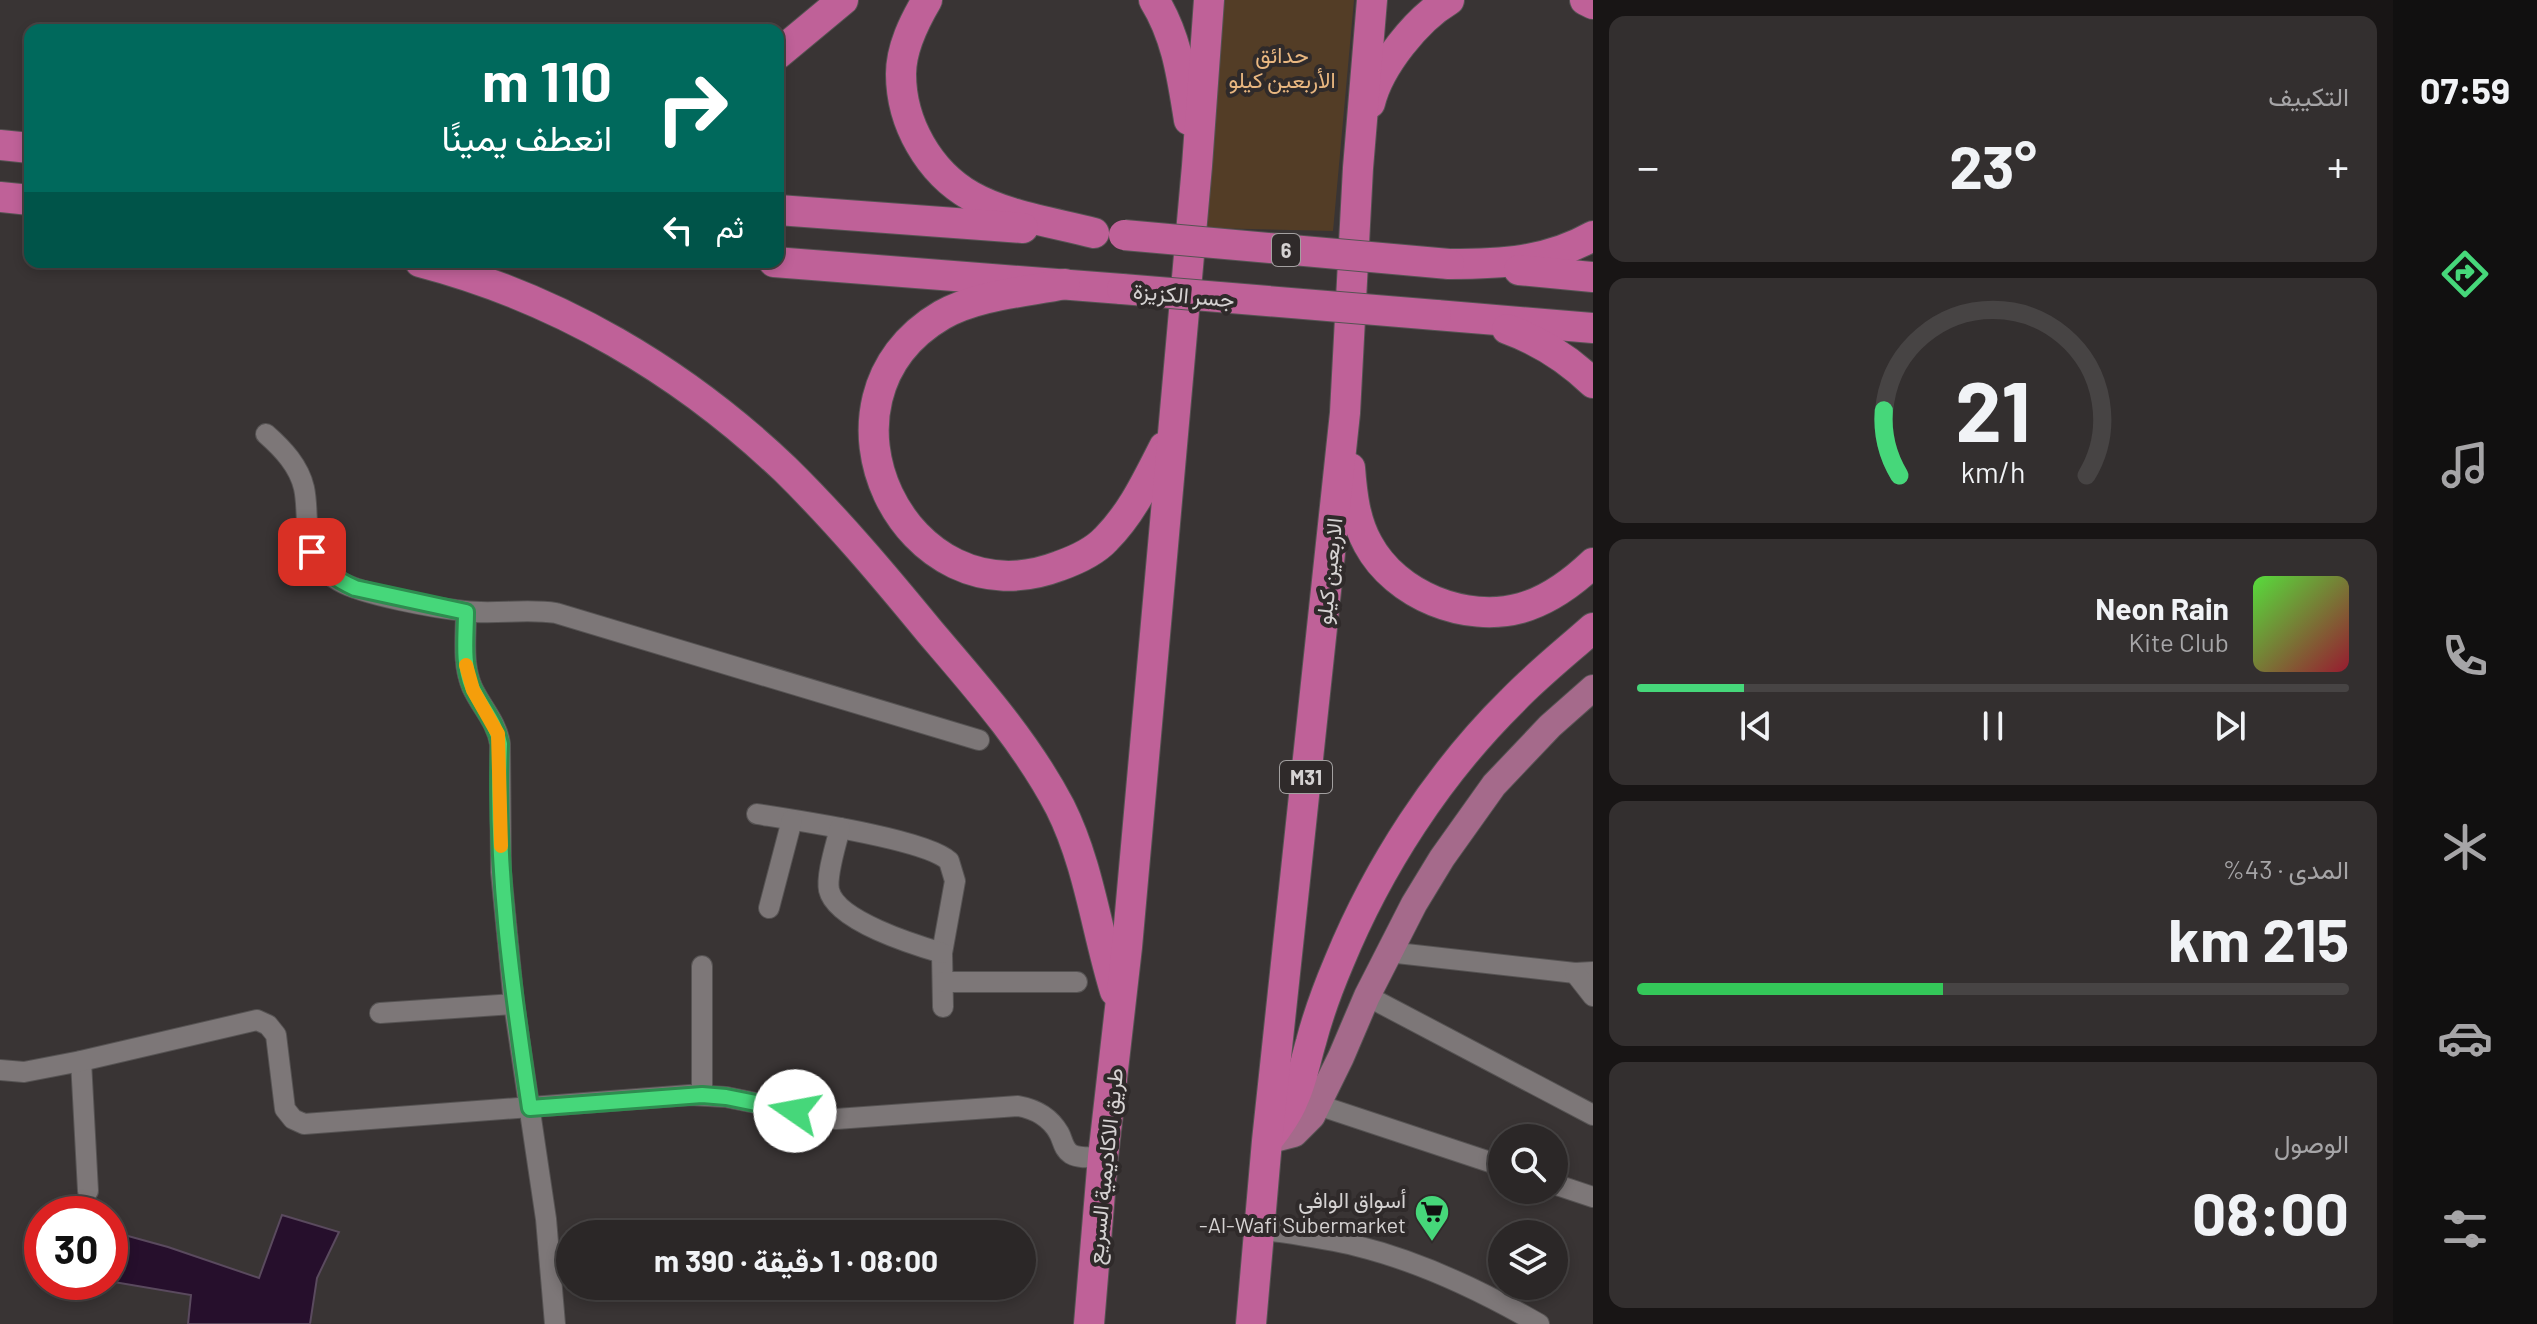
<!DOCTYPE html>
<html lang="ar">
<head>
<meta charset="utf-8">
<style>
  body { margin:0; font-family:Barlow,Vazirmatn,sans-serif; background:#332f2f; color:#f1f3f6; direction:rtl; height:100vh; display:flex; flex-direction:column; font-size:30px; white-space:nowrap }
  * { box-sizing:border-box; margin:0 }
  p { font-size:26px; color:#a6a5a7 }
  .icon { flex:none; width:44px; height:44px; fill:none; stroke:currentColor; stroke-width:2; stroke-linecap:round; stroke-linejoin:round }
  .map { position:relative; flex:1; overflow:hidden; direction:ltr }
  .panel { display:flex; flex-direction:column; gap:16px; padding:16px; background:#181515; width:800px }
  .panel>* { flex:none }
  .hud { position:absolute; left:24px; top:24px; width:760px; height:244px; border-radius:16px; box-shadow:0 4px 12px #0003,0 0 0 2px #474444; direction:rtl; background:#00695c; color:#fff; overflow:hidden }
  .fabs { position:absolute; left:1488px; top:1124px; display:grid; gap:16px }
  .fabs a { display:grid; place-items:center; width:80px; height:80px; border-radius:50%; background:#2b2727; box-shadow:0 4px 12px #0003,0 0 0 2px #474444; font-size:40px }
  .speed { position:absolute; left:24px; top:1196px; display:flex; gap:16px; font-size:40px; font-weight:700; text-align:center }
  .speed>* { display:grid; place-content:center; width:104px; height:104px; border-radius:50%; background:#2b2727; box-shadow:0 4px 12px #0003,0 0 0 2px #474444; line-height:1 }
  .speed .limit { border:12px solid #d22; background:#fff; color:#111 }
  .pin { position:absolute; display:grid; place-items:center; width:68px; height:68px; color:#fff; margin:-34px; border-radius:16px; box-shadow:0 4px 12px #0006 }
  .me { position:absolute; width:88px; margin:-44px; rotate:282deg; stroke-linejoin:round; filter:drop-shadow(0 0 6px #0008) }
  .turn { display:flex; align-items:center; gap:28px; height:168px; padding:0 40px; font-size:36px }
  .turn .icon { width:104px; height:104px; stroke-width:2.5 }
  .turn b { display:block; font-size:56px; line-height:68px }
  .then { display:flex; align-items:center; height:76px; padding:0 40px; background:#0003; gap:16px; font-size:30px }
  .big { font-size:60px; font-weight:700; line-height:1.1 }
  .panel .tile { flex:1; display:flex; flex-direction:column; justify-content:center; gap:12px; min-width:0; padding:0 28px; border-radius:16px; background:#332f2f }
  .panel .dial { align-items:center; gap:0 }
  .dial svg { height:208px; overflow:visible; fill:none; stroke:#474444; stroke-width:7; stroke-linecap:round; text-anchor:middle }
  .dial text { fill:#f1f3f6; stroke:none }
  .song { display:flex; align-items:center; gap:24px }
  .cover { width:96px; height:96px; border-radius:12px; background:linear-gradient(135deg,hsl(110 70% 55%),hsl(350 70% 35%)) }
  .played { height:8px; border-radius:4px; background:linear-gradient(90deg,#46d77a 15%,#474444 15%) }
  .keys { display:flex; justify-content:space-around; direction:ltr }
  .heat { display:flex; justify-content:space-between; align-items:center; font-size:44px; direction:ltr }
  .charge { height:12px; border-radius:6px; background:linear-gradient(90deg,#34c759 43%,#474444 0) }
  .trip { position:absolute; left:556px; top:1220px; width:480px; height:80px; border-radius:40px; background:#2b2727; box-shadow:0 4px 12px #0003,0 0 0 2px #474444; font-weight:700; line-height:80px; text-align:center; direction:rtl }
  main { display:flex; flex:1; min-height:0 }
  .menu { display:flex; flex-direction:column; width:144px; justify-content:space-around; align-items:center; background:#111010; color:#a6a5a7 }
  .menu .icon { width:56px; height:56px }
  .menu .active { color:#46d77a }
  .menu b { font-size:36px; color:#f1f3f6 }
  .map>svg:first-child { display:block }
  .green { fill:#533d26 }
  .water { fill:#260f2c; stroke:#5a4a5e; stroke-width:2 }
  .lines { fill:none; stroke-linecap:round; stroke-linejoin:round }
  .minor-casing { stroke:#565353; stroke-width:22 }
  .major-casing { stroke:#565353; stroke-width:28 }
  .highway-casing { stroke:#565353; stroke-width:32 }
  .minor { stroke:#7d7778; stroke-width:20 }
  .major { stroke:#a56a8b; stroke-width:26 }
  .highway { stroke:#bf6198; stroke-width:30 }
  .highway-bridge-casing { stroke:#565353; stroke-width:32; stroke-linecap:butt }
  .highway-bridge { stroke:#bf6198; stroke-width:30 }
  .route-casing { stroke:#2e8c4f; stroke-width:20 }
  .route { stroke:#46d77a; stroke-width:14 }
  .slow { stroke:#f59e0b; stroke-width:14 }
  .labels { text-anchor:middle; dominant-baseline:central; stroke-width:8; stroke-linejoin:round; paint-order:stroke }
  .shield { fill:#2f2a2a; stroke:#a3a0a0; stroke-width:2 }
  .shield-label { font-size:20px; font-weight:bold; fill:#d5d2d2 }
  .park-label { font-size:22px; fill:#e9b780; stroke:#2f2a2a }
  .street-label { font-size:22px; fill:#d5d2d2; stroke:#2f2a2a }
  .poi-label { font-size:22px; fill:#d5d2d2; stroke:#2f2a2a; text-anchor:end }
</style>
</head>
<body>
<main>
<nav class="menu">
<b>07:59</b>
<svg class="icon active" aria-label="directions" viewBox="0 0 24 24"><path d="M12 3l9 9-9 9-9-9zM9 14v-3h6M13 9l2 2-2 2"/></svg>
<svg class="icon" aria-label="music" viewBox="0 0 24 24"><path d="M9 18V5l10-2v13"/><circle cx="6" cy="18" r="3"/><circle cx="16" cy="16" r="3"/></svg>
<svg class="icon" aria-label="phone" viewBox="0 0 24 24"><path d="M5 4h4l2 5-3 2q2 4 5 5l2-3 5 2v4C11 20 4 13 5 4z"/></svg>
<svg class="icon" aria-label="climate" viewBox="0 0 24 24"><path d="M12 3v18M4 7l16 10M4 17L20 7"/></svg>
<svg class="icon" aria-label="car" viewBox="0 0 24 24"><path d="M5 17H2v-5l4-1 3-4h7l3 4 3 1v5h-3M9 17h6M6 11h13"/><circle cx="7" cy="17" r="2"/><circle cx="17" cy="17" r="2"/></svg>
<svg class="icon" aria-label="filters" viewBox="0 0 24 24"><path d="M4 7h16M4 17h16"/><circle cx="9" cy="7" r="2"/><circle cx="15" cy="17" r="2"/></svg>
</nav>
<section class="panel">
<div class="tile"><p>التكييف</p>
<div class="heat"><a>−</a><b class="big">23°</b><a>+</a></div>
</div>
<div class="tile dial"><svg viewBox="0 0 100 80">
<path d="M14 69A42 42 0 1 1 86 69"/>
<path d="M14 69A42 42 0 0 1 8 44" stroke="#46d77a"/>
<text x="50" y="56" font-size="32" font-weight="700">21</text>
<text x="50" y="72" font-size="11">km/h</text>
</svg></div>
<div class="tile">
<div class="song"><i class="cover"></i><div><b>Neon Rain</b><p>Kite Club</p></div></div>
<div class="played"></div>
<div class="keys"><svg class="icon" aria-label="previous" viewBox="0 0 24 24"><path d="M18 5L8 12l10 7zM5 5v14"/></svg><svg class="icon" aria-label="pause" viewBox="0 0 24 24"><path d="M8 5v14M16 5v14"/></svg><svg class="icon" aria-label="next" viewBox="0 0 24 24"><path d="M6 5l10 7-10 7zM19 5v14"/></svg></div>
</div>
<div class="tile"><p>المدى · 43%</p><b class="big">215 km</b><div class="charge"></div></div>
<div class="tile"><p>الوصول</p><b class="big">08:00</b></div>
</section>
<div class="map">
<svg width="1593" height="1324" viewBox="0 0 1593 1324">
  <rect width="100%" height="100%" fill="#393434"/>
  <path class="green" d="M1219,0H1354L1333,231L1206,228Z"/>
  <path class="water" d="M282,1215L339,1232L317,1278L310,1324H188L191,1295L114,1282L64,1288L65,1282H110V1231L168,1247L259,1278Z"/>
  <g class="lines">
    <defs>
      <g id="minor">
        <path d="M266,434C283,449 299,466 304,488C308,506 305,525 310,543C314,559 325,573 339,581C363,595 435,608 464,611C495,615 525,608 556,613L979,740"/>
        <path d="M466,612C466,636 462,664 472,687C481,707 497,722 500,744L501,872L514,1004L546,1219L555,1324"/>
        <path d="M757,814C794,820 926,839 949,861L955,881L942,953L943,1007"/>
        <path d="M840,828C836,845 826,875 829,890C836,921 915,945 942,953"/>
        <path d="M769,908L792,820"/>
        <path d="M1388,952L1575,973L1593,972"/>
        <path d="M702,966V1095"/>
        <path d="M1575,973L1593,996"/>
        <path d="M943,982H1077"/>
        <path d="M1367,996L1593,1115"/>
        <path d="M380,1013L514,1004"/>
        <path d="M81,1061L88,1191"/>
        <path d="M0,1070L24,1072L81,1061L257,1020L268,1025L276,1035L285,1109L293,1119L304,1124L690,1095L726,1097L836,1119L1018,1106C1035,1109 1050,1117 1059,1133C1063,1140 1063,1149 1071,1154C1080,1159 1093,1157 1103,1157"/>
        <path d="M1318,1105L1502,1166"/>
        <path d="M1554,1184L1593,1197"/>
        <path d="M1260,1229C1292,1234 1325,1238 1357,1246C1422,1262 1482,1291 1539,1324"/>
      </g>
      <path id="major" d="M1267,1141L1294,1134L1312,1116L1341,1057L1367,996L1414,904L1442,858L1494,785L1550,726L1593,688"/>
      <g id="highway">
        <path d="M927,0C914,22 901,48 901,74C901,123 929,172 971,196C1006,216 1056,223 1094,233"/>
        <path d="M1154,0C1177,37 1182,77 1189,120"/>
        <path d="M1585,0L1593,4"/>
        <path d="M778,54L843,0"/>
        <path d="M1370,103C1379,66 1417,19 1449,0"/>
        <path d="M0,145L30,148"/>
        <path d="M0,197L30,200"/>
        <path d="M778,210L1023,228"/>
        <path d="M420,262C558,298 682,371 785,469C837,520 884,576 930,632C977,687 1026,742 1060,807C1089,865 1096,929 1115,991"/>
        <path d="M774,262L1122,289"/>
        <path d="M1449,264C1501,264 1547,262 1593,236"/>
        <path d="M1519,270L1593,277"/>
        <path d="M1065,284C1025,292 977,295 942,315C797,400 905,625 1059,566C1076,560 1094,552 1106,539C1132,513 1147,480 1164,447"/>
        <path d="M1436,315L1593,328"/>
        <path d="M1507,329C1540,341 1568,359 1593,383"/>
        <path d="M1350,468C1352,494 1355,521 1368,544C1396,596 1466,623 1521,608C1549,600 1573,582 1593,563"/>
        <path d="M1271,1136C1279,1125 1288,1113 1293,1100C1302,1082 1305,1062 1311,1042C1318,1015 1328,988 1339,962C1378,867 1438,774 1512,701C1537,675 1566,652 1593,628"/>
        <path d="M1089,1324L1103,1157L1127,947L1197,166L1209,0"/>
        <path d="M1251,1324L1267,1141L1345,413L1358,168L1372,0"/>
      </g>
    </defs>
    <use href="#minor" class="minor-casing"/>
    <use href="#major" class="major-casing"/>
    <use href="#highway" class="highway-casing"/>
    <use href="#minor" class="minor"/>
    <use href="#major" class="major"/>
    <use href="#highway" class="highway"/>
    <defs>
      <g id="highway-bridge">
        <path d="M1124,235L1449,264"/>
        <path d="M1122,289L1436,315"/>
      </g>
    </defs>
    <use href="#highway-bridge" class="highway-bridge-casing"/>
    <use href="#highway-bridge" class="highway-bridge"/>
  </g>
  <g class="lines">
    <defs>
      <path id="route" d="M312,552C324,570 335,579 355,588L466,612C466,636 462,664 472,687C481,707 496,722 500,744C495,866 512,987 530,1108L702,1095L726,1097L795,1111"/>
    </defs>
    <use href="#route" class="route-casing"/>
    <use href="#route" class="route"/>
    <path class="slow" d="M466,665L473,690L498,734L501,846"/>
  </g>
  <defs>
    <symbol id="supermarket-pin" viewBox="-11 -11 22 30"><path d="M0 17L-7.5 6A9.5 9.5 0 1 1 7.5 6Z" fill="#46d77a" stroke="#2f2a2a"/><path d="M-6-5.5h2.5l.6 2H6L4.5 2H-2.5L-4.4-4H-6ZM-1.5 3.2a1.3 1.3 0 1 0 .1 0ZM3 3.2a1.3 1.3 0 1 0 .1 0Z" fill="#111"/></symbol>
  </defs>
  <g fill-rule="evenodd">
    <use href="#supermarket-pin" x="1412" y="1192" width="40" height="54"/>
  </g>
  <g class="labels">
    <g class="shield">
      <rect x="1272" y="234" width="28" height="32" rx="6"/>
      <rect x="1280" y="761" width="52" height="32" rx="6"/>
    </g>
    <g class="shield-label">
      <text x="1286" y="250">6</text>
      <text x="1306" y="777">M31</text>
    </g>
    <g class="park-label">
      <text x="1282" y="54">حدائق<tspan x="1282" dy="25">الأربعين كيلو</tspan></text>
    </g>
    <g class="street-label">
      <text transform="translate(1184 294) rotate(5)">جسر الكزيزة</text>
      <text transform="translate(1328 571) rotate(-84)">الاربعين كيلو</text>
      <text transform="translate(1104 1166) rotate(-84)">طريق الاكاديمية السريع</text>
    </g>
    <g class="poi-label">
      <text x="1406" y="1199">أسواق الوافي<tspan x="1406" dy="25">-Al-Wafi Subermarket</tspan></text>
    </g>
  </g>
</svg>
<div class="fabs">
<a><svg class="icon" aria-label="search" viewBox="0 0 24 24"><circle cx="10" cy="10" r="6"/><path d="M15 15l6 6"/></svg></a>
<a><svg class="icon" aria-label="layers" viewBox="0 0 24 24"><path d="M12 4l9 5-9 5-9-5zM3 14l9 5 9-5"/></svg></a>
</div>
<div class="speed"><div class="limit">30</div></div>
<div class="pin" style="left:312px;top:552px;background:#d93025"><svg class="icon" aria-label="arrive" viewBox="0 0 24 24"><path d="M6 21V4h12l-3 4 3 4H6"/></svg></div>
<svg class="me" style="left:795px;top:1111px" viewBox="-20 -20 40 40"><circle r="19" fill="#fff"/><path d="M0-13L10 11 0 6-10 11z" fill="#46d77a"/></svg>
<div class="trip">08:00 · 1 دقيقة · 390 m</div>
<div class="hud">
<div class="turn"><svg class="icon" aria-label="right" viewBox="0 0 24 24"><path d="M7 20v-9h11M14 6l5 5-5 5"/></svg><div><b>110 m</b>انعطف يمينًا</div></div>
<div class="then">ثم<svg class="icon" aria-label="left" viewBox="0 0 24 24"><path d="M17 20v-9H6M10 6l-5 5 5 5"/></svg></div>
</div>
</div>
</main>
</body>
</html>
